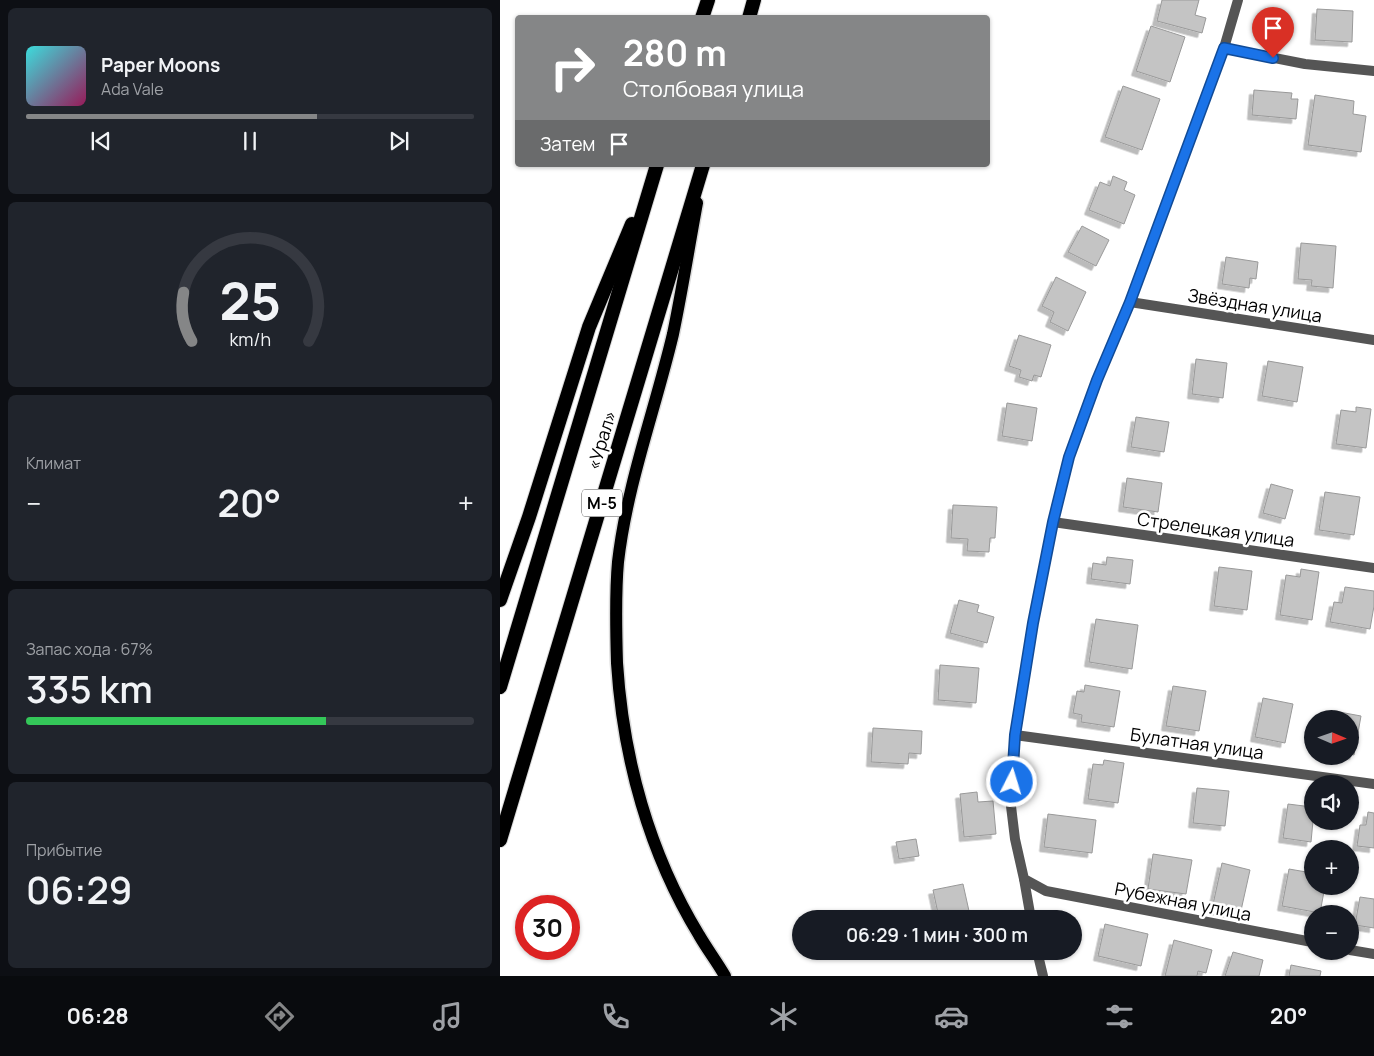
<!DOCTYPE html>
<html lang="ru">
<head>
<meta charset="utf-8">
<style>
  body { margin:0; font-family:Manrope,sans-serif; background:#20242c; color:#f1f3f6; height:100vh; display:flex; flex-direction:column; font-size:19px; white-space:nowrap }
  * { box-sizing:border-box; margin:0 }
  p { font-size:16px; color:#9ea1a6 }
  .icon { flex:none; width:28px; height:28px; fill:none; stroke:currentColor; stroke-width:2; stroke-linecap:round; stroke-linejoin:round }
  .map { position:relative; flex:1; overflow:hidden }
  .panel { display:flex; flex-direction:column; gap:8px; padding:8px; background:#0d0f14; width:500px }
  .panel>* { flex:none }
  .hud { position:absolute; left:15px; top:15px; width:475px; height:152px; border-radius:5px; box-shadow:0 1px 4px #0004; background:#858687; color:#fff; overflow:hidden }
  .needle { width:32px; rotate:92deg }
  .tools { position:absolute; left:804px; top:710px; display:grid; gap:10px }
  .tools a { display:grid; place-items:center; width:55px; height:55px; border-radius:50%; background:#171b24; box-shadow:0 1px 4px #0004; font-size:25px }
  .speed { position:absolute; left:15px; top:895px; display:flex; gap:10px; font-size:25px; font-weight:700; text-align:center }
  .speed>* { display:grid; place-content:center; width:65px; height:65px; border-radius:50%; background:#171b24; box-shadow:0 1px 4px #0004; line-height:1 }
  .speed .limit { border:8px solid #d22; background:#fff; color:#111 }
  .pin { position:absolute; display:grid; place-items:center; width:42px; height:42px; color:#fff; margin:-51px -21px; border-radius:50% 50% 50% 0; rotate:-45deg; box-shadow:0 0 5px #0007 }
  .pin .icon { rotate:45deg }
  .me { position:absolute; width:55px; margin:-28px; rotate:5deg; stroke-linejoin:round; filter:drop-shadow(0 0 4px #0008) }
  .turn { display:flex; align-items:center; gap:18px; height:105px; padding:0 25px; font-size:22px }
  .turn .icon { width:65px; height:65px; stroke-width:2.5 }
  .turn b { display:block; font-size:35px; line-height:42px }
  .then { display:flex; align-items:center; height:48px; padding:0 25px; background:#0003; gap:10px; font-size:19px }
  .big { font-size:38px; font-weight:600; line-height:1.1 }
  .panel .widget { flex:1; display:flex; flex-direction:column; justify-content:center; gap:8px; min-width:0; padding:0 18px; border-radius:8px; background:#20242c }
  .panel .dial { align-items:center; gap:0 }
  .dial svg { height:130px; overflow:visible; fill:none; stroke:#363941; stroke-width:7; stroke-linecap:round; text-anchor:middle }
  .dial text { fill:#f1f3f6; stroke:none }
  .song { display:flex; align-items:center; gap:15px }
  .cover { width:60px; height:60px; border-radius:8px; background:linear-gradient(135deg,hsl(180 70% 55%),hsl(330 70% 35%)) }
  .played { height:5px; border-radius:2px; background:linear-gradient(90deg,#858687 65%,#363941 65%) }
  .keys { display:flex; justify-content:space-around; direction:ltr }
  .heat { display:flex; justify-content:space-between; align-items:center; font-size:28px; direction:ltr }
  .charge { height:8px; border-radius:4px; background:linear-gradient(90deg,#34c759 67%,#363941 0) }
  .trip { position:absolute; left:292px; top:910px; width:290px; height:50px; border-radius:25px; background:#171b24; box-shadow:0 1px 4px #0004; font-weight:600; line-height:50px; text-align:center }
  .tab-bar { display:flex; height:80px; justify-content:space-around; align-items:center; background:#090b0e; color:#9ea1a6 }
  .tab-bar .icon { width:35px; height:35px }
  .tab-bar .on { color:#858687 }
  .tab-bar b { font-size:22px; color:#f1f3f6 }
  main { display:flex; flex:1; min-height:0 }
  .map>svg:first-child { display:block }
  .building { fill:#c4c4c4; stroke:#999; filter:url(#shadow) }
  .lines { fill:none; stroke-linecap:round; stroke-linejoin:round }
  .primary-casing { stroke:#dbdbdb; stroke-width:15 }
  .trunk-casing { stroke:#dbdbdb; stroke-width:16 }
  .minor { stroke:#555; stroke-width:10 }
  .primary { stroke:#000; stroke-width:12 }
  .trunk { stroke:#000; stroke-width:14 }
  .route-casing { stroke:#114b97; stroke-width:12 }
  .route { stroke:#1a73e8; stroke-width:9 }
  .labels { text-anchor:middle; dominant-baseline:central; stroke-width:5; stroke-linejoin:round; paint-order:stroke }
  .shield { fill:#fff; stroke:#4c4c4c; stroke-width:1 }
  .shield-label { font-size:16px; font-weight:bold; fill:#000 }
  .street-label { font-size:18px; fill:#000; stroke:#fff }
</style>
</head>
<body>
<main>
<section class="panel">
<div class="widget">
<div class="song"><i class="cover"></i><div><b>Paper Moons</b><p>Ada Vale</p></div></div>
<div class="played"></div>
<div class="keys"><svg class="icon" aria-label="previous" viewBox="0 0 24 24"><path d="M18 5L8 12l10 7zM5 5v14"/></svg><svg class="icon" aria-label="pause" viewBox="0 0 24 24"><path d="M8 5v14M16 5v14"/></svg><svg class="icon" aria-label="next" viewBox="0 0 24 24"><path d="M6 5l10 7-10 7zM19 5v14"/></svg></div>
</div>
<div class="widget dial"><svg viewBox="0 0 100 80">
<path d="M14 69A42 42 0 1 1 86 69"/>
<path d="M14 69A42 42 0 0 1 9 39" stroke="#858687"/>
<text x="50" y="56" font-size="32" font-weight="700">25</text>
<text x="50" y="72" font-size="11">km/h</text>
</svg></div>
<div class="widget"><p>Климат</p>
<div class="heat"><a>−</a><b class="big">20°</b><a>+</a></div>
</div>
<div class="widget"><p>Запас хода · 67%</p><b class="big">335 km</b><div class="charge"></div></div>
<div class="widget"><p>Прибытие</p><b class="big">06:29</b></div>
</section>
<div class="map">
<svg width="874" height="976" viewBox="0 0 874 976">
  <defs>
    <filter id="shadow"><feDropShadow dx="-4.5" dy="4.5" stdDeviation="0" flood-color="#0004"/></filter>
  </defs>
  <rect width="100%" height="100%" fill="#fff"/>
  <g class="building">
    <path d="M662,0H699L695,15L706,18L702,33L657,21Z"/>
    <path d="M817,9L853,11L852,42L815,40Z"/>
    <path d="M651,26L685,37L670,82L636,71Z"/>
    <path d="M623,86L660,99L642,150L605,137Z"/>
    <path d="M754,90L792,93L791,99H798L796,119L752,115Z"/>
    <path d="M815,95L854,101L853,114L866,116L861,152L808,145Z"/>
    <path d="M613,176L627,182L624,190L635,195L624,224L589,210L600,182L610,186Z"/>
    <path d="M582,226L609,240L596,266L568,252Z"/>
    <path d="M801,243L836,246L833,288L811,286L812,280L798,279Z"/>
    <path d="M726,257L758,262L756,279L750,278L749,288L722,284Z"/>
    <path d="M556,277L586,292L568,331L550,322L554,312L542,306Z"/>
    <path d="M519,335L551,345L541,377L534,375L532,381L519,377L521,370L509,366Z"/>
    <path d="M696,359L727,363L723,398L692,394Z"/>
    <path d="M768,361L803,367L797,402L762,396Z"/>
    <path d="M507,403L537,408L532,441L502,436Z"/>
    <path d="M856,407L871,409L866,448L836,444L841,410L856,412Z"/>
    <path d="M636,417L669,422L664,452L631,447Z"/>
    <path d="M627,478L662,483L658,512L623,507Z"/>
    <path d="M771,484L793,490L785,519L763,513Z"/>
    <path d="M825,492L860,497L854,535L819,530Z"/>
    <path d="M453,505L497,507L495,538H490L489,552L467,551L468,539L451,538Z"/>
    <path d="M607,557L633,560L630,584L591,579L593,563L606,565Z"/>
    <path d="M719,567L752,571L747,610L714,606Z"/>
    <path d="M801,569L819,572L812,620L780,615L786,575L800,577Z"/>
    <path d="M845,587L874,591V606L870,629L830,622L834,602L842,603Z"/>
    <path d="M459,600L479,605L477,612L494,617L487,643L450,633Z"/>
    <path d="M596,619L638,625L632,669L589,662Z"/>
    <path d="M440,665L479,668L476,703L438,700Z"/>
    <path d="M585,685L620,691L614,727L581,722L582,715L573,713L577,691L584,692Z"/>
    <path d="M673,686L706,691L699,731L666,726Z"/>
    <path d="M763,698L793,704L785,743L755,737Z"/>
    <path d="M834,711L861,716L854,755L850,754V719H832Z"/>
    <path d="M373,728L422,731L421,754L409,753L408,764L371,762Z"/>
    <path d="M604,760L624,763L618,803L588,799L593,764L603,765Z"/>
    <path d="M697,788L729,791L725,826L693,823Z"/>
    <path d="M477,792L478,802L493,801L496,834L464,837L460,794Z"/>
    <path d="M788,804L812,807L813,821L811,842L783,838Z"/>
    <path d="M868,812L874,813V848L857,846L860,825H866Z"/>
    <path d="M548,814L596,820L592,853L544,847Z"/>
    <path d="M416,839L419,856L399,859L396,842Z"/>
    <path d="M653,854L692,860L686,894L648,889Z"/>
    <path d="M722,863L750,870L740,915L712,909Z"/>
    <path d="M789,869L812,873V886H825L820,913L782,906Z"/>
    <path d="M463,884L469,911L439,918L433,890Z"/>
    <path d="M860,897L874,899V928L855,925Z"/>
    <path d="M605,924L648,934L641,966L598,956Z"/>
    <path d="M674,940L712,950L706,973L698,971L697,976H665Z"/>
    <path d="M733,952L763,960L759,976H725Z"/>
    <path d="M791,965L821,971L820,976H789Z"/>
  </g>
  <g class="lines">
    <defs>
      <path id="primary" d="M197,203C189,246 182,291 173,334C155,410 127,484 118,562C115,595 116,630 117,663C123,758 149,853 199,935C207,949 217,962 225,976"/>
      <g id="trunk">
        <path d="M202,18L208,0"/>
        <path d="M249,18L254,0"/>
        <path d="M0,600L29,517L89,327L132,224"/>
        <path d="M0,687L157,165"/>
        <path d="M0,840L203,165"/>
      </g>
    </defs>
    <use href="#primary" class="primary-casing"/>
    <use href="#trunk" class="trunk-casing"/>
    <g class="minor">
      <path d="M738,0L724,48L630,302L597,380L569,457L553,522L533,623L515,735L510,798L515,839L524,879L546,891L812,942"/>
      <path d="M724,48L805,64L874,71"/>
      <path d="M630,302L874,340"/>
      <path d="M553,522L874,568"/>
      <path d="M515,735L874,784"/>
      <path d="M524,879L531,919"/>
      <path d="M850,950L874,954"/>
      <path d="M537,951L543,976"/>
    </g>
    <use href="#primary" class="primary"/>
    <use href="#trunk" class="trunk"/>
  </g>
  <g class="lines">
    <defs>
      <path id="route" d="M512,782L515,735L533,623L553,522L569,457L597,380L630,302L724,48L773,58"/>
    </defs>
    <use href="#route" class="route-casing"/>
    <use href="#route" class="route"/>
  </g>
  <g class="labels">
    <rect class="shield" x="82" y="489.5" width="40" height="27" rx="4"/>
    <g class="shield-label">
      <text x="102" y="503">М-5</text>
    </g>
    <g class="street-label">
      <text transform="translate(755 305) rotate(9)">Звёздная улица</text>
      <text transform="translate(101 440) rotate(-73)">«Урал»</text>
      <text transform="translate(716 529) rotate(8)">Стрелецкая улица</text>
      <text transform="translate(697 743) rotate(8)">Булатная улица</text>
      <text transform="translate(683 901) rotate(11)">Рубежная улица</text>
    </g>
  </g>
</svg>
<div class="tools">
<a><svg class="needle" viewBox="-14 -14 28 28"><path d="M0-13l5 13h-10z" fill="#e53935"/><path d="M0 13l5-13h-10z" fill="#9ea1a6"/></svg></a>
<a><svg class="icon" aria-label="sound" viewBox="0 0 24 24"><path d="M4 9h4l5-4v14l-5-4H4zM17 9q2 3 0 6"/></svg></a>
<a>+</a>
<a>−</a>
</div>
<div class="speed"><div class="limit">30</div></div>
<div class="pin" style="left:773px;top:58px;background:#d93025"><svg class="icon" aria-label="arrive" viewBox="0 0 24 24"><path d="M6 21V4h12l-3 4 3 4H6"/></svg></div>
<svg class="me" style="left:512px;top:782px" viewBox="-20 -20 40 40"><circle r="17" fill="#1a73e8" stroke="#fff" stroke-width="3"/><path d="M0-11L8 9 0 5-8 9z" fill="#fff"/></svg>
<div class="trip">06:29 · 1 мин · 300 m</div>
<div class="hud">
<div class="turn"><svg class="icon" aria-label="right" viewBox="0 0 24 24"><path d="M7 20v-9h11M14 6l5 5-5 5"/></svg><div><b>280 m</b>Столбовая улица</div></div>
<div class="then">Затем<svg class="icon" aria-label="arrive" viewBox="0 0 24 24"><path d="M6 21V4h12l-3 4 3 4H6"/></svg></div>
</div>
</div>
</main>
<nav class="tab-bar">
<b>06:28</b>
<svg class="icon on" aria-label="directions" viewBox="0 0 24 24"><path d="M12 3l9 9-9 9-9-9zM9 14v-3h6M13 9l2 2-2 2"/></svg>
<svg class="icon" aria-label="music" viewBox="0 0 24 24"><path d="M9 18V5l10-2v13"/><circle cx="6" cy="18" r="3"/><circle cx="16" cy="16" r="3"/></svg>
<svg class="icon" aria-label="phone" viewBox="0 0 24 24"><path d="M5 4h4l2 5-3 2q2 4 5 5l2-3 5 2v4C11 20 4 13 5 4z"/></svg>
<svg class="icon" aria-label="climate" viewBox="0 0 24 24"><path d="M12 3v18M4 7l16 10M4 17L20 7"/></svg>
<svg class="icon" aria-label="car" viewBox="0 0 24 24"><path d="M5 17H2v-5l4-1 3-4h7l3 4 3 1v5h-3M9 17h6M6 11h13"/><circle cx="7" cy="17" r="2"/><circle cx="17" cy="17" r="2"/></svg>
<svg class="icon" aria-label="filters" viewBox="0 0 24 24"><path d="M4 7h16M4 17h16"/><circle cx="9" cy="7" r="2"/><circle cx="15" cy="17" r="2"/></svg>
<b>20°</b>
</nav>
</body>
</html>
